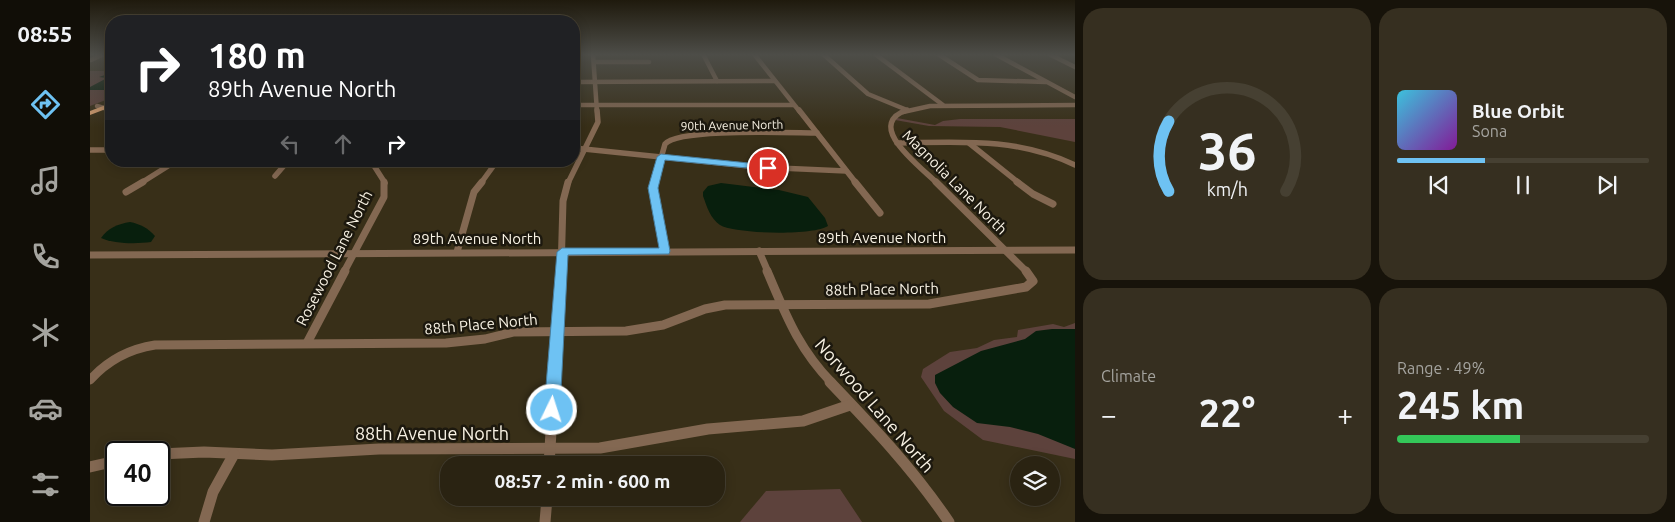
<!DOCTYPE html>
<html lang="en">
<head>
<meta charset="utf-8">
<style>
  body { margin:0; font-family:Ubuntu,sans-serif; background:#362f20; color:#f1f3f6; height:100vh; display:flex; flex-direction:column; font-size:19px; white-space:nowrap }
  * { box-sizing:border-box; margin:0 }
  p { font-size:16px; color:#a5a49f }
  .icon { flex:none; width:28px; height:28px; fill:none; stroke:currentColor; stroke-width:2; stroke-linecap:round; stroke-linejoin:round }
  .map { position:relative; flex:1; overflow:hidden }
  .sheet { display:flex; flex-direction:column; gap:8px; padding:8px; background:#17130a; width:600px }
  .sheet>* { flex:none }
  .top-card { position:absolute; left:15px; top:15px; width:475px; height:152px; border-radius:20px; box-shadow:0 2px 12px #0003,0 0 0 1px #464032; background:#202124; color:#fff; overflow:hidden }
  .controls { position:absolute; left:920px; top:456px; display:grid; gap:10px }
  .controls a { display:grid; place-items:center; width:50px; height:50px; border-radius:50%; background:#2a2312; box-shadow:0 2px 12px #0003,0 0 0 1px #464032; font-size:25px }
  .speed { position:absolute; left:15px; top:441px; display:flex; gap:10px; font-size:25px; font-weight:700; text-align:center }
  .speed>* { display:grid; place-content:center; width:65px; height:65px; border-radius:50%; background:#2a2312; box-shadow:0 2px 12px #0003,0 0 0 1px #464032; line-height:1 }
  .speed .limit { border:2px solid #111; border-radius:8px; background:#fff; color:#111 }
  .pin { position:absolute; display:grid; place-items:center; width:42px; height:42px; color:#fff; margin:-21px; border:2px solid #fff; border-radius:50%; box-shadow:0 1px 5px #0007 }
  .me { position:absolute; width:55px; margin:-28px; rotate:4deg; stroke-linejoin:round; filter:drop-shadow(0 0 4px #0008) }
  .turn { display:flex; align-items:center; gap:18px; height:105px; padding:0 20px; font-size:22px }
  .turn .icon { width:65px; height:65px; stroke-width:2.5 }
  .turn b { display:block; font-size:35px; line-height:42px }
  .lanes { display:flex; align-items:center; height:48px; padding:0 20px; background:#0003; justify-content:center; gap:25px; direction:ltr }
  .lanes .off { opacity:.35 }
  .big { font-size:38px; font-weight:600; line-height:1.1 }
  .sheet .widget { flex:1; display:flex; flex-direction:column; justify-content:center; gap:8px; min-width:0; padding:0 18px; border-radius:20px; background:#362f20 }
  .sheet .dial { align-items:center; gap:0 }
  .dial svg { height:130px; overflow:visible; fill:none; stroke:#464032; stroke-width:7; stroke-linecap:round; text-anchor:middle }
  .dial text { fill:#f1f3f6; stroke:none }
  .song { display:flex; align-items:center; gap:15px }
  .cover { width:60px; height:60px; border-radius:8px; background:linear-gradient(135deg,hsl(190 70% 55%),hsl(290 70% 35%)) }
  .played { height:5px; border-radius:2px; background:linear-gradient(90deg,#6ec2f3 35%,#464032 35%) }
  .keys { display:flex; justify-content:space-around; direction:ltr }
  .heat { display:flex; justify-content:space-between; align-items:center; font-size:28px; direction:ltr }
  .charge { height:8px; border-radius:4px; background:linear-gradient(90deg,#34c759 49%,#464032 0) }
  .sheet .tiles { flex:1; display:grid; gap:8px; grid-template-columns:repeat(2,1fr) }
  .trip { position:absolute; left:350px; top:456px; width:285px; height:50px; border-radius:20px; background:#2a2312; box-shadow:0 2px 12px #0003,0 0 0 1px #464032; font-weight:600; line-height:50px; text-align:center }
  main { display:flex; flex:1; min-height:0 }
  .menu { display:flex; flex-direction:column; width:90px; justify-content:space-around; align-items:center; background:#110e07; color:#a5a49f }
  .menu .icon { width:35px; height:35px }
  .menu .selected { color:#6ec2f3 }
  .menu b { font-size:22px; color:#f1f3f6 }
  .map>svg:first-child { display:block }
  .green { fill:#5d423c }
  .water { fill:#081f0d }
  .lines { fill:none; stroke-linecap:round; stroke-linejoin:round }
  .minor-far4 { stroke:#836852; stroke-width:4.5 }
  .minor-far3 { stroke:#836852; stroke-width:5.5 }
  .minor-far2 { stroke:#836852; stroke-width:7 }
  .minor-far1 { stroke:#836852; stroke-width:9 }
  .minor { stroke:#836852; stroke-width:11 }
  .major { fill:#d59e6f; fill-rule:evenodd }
  .route { fill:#6ec2f3; stroke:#487e9e }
  .labels { text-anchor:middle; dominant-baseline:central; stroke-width:5; stroke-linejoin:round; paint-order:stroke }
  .far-street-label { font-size:12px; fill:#f8f2e4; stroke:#1c180e }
  .street-label { font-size:15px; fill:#f8f2e4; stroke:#1c180e }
  .near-street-label { font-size:18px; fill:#f8f2e4; stroke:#1c180e }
</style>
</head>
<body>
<main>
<nav class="menu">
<b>08:55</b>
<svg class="icon selected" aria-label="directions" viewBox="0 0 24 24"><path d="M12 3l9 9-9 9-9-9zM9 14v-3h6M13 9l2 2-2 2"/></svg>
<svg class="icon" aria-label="music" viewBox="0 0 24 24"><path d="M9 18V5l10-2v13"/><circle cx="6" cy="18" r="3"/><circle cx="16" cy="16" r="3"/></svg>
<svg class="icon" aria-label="phone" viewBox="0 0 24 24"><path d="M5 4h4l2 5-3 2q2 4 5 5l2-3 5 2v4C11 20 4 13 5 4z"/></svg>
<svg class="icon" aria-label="climate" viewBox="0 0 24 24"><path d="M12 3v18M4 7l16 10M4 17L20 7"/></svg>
<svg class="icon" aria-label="car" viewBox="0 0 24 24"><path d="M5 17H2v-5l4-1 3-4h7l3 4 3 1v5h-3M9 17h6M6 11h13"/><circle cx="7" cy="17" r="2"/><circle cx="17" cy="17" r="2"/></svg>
<svg class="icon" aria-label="filters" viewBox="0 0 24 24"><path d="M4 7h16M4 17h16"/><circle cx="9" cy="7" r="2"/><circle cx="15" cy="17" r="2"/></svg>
</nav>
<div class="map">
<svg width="985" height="522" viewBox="0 0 985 522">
  <rect width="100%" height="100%" fill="#382f18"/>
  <g class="green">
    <path d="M0,71H21V98L0,106Z"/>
    <path d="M807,118L845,125L853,121L870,119H985V142L910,127L839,126L805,120Z"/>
    <path d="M985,323V459L893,440L854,411L831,377L833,369L860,352L887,348L904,340L927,337L928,330L963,324L974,327Z"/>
    <path d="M750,489L772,522H650L676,491Z"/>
  </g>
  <g class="water">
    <path d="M21,73V90H0V87L17,78L9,77Z"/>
    <path d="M631,183L689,190L718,197L735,218L738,226C723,236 645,234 630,225C620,218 617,207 613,196V192L618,186Z"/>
    <path d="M40,222C50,224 58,228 65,236L61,242C47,244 24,244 11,238C18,228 28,224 40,222Z"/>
    <path d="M962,329H985V449L948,434L920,427L887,423L863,407L850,393L845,383V375L891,351L935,339L946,331Z"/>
  </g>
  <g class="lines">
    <g class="minor-far4">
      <path d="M503,54L507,112"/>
      <path d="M613,54L627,81"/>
      <path d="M664,54L710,112"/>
      <path d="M733,54L778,94L817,110"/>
      <path d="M785,54L853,105"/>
      <path d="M848,54L888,80L956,82"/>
      <path d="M905,54L985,97"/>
      <path d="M959,54L985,67"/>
      <path d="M1,60L14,54"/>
      <path d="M504,62H559"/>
      <path d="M484,82L685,81"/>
      <path d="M484,105H704"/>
      <path d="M7,106L21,110"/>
      <path d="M813,112L840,106L985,105"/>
    </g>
    <g class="minor-far3">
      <path d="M709,110L766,183"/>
      <path d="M817,110C773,125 831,167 847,183"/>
      <path d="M807,143C870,142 926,137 985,165"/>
      <path d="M879,143L929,183"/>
      <path d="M484,148L668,167L756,171"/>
      <path d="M0,150H21"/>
      <path d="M281,161L295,183"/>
      <path d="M185,176L198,161"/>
      <path d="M51,183L86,161"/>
      <path d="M391,183L407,161"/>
      <path d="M478,183L508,122L507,110"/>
      <path d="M564,183L575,144C588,128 701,133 727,133"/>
    </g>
    <g class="minor-far2">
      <path d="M565,182L563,188L575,251"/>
      <path d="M765,182L790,213"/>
      <path d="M846,182L937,272"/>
      <path d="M927,182L943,194L963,204"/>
      <path d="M36,192L53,182"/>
      <path d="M669,251L678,272"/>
      <path d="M367,252L384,192L392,182"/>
      <path d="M0,255L985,250"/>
      <path d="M254,272L294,197V182"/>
      <path d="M471,272L473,201L478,182"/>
    </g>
    <g class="minor-far1">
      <path d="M677,271C696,315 708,348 742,383"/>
      <path d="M217,343L255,271"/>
      <path d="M0,380C18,360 39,349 65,345L356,343L395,339L424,332L536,331L573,325L615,309L635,305L839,304L936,287L943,281L936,271"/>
      <path d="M464,383L471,271"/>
    </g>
    <g class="minor">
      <path d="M740,382C784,428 823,469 859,522"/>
      <path d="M69,454L114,452L182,455L289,449L510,448L618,429L713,421L760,405"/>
      <path d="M459,465L464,382"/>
      <path d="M0,467L26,461"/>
      <path d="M114,522L123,492L144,454"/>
      <path d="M455,522L457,498"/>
    </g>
    <path class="major" d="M21,103V107L0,115V111Z"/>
  </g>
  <linearGradient id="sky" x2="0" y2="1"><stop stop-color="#1f1a0d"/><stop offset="0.43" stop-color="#4d4d48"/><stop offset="1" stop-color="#4d4d48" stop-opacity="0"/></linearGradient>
  <rect width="985" height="127" fill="url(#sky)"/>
  <path class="route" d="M571,154L678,165L682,168L678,170L575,160L568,188L580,251L579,254L478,255L470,410L467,415L462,417L456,415L454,410L467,252L472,248H569L558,188L567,157Z"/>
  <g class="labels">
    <g class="far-street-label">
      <text transform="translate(642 125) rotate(-1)">90th Avenue North</text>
    </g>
    <g class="street-label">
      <text transform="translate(865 182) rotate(45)">Magnolia Lane North</text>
      <text x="792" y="237">89th Avenue North</text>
      <text x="387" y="238">89th Avenue North</text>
      <text transform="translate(244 258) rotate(-63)">Rosewood Lane North</text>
      <text transform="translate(792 289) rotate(-1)">88th Place North</text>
      <text transform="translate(391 324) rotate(-5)">88th Place North</text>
    </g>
    <g class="near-street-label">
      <text transform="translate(785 405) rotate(49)">Norwood Lane North</text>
      <text x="342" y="433">88th Avenue North</text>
    </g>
  </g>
</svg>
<div class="controls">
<a><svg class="icon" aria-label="layers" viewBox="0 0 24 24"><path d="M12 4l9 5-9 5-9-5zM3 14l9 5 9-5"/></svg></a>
</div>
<div class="speed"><div class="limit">40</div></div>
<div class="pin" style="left:678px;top:168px;background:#d93025"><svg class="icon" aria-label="arrive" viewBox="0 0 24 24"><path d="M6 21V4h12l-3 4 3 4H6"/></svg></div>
<svg class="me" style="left:462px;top:410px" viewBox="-20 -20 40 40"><circle r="17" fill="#6ec2f3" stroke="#fff" stroke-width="3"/><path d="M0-11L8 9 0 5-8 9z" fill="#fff"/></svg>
<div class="trip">08:57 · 2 min · 600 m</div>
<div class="top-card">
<div class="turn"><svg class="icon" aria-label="right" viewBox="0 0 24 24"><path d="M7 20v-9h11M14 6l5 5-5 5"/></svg><div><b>180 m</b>89th Avenue North</div></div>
<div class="lanes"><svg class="icon off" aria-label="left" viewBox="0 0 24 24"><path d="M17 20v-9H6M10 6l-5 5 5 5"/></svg><svg class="icon off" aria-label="ahead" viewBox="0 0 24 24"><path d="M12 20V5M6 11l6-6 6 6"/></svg><svg class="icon" aria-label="right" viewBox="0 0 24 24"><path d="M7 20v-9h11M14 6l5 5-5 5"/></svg></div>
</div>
</div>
<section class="sheet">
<div class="tiles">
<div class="widget dial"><svg viewBox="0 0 100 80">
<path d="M14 69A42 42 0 1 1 86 69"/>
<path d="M14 69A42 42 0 0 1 14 26" stroke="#6ec2f3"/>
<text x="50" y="56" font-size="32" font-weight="700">36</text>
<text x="50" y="72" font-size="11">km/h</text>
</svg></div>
<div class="widget">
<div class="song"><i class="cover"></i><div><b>Blue Orbit</b><p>Sona</p></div></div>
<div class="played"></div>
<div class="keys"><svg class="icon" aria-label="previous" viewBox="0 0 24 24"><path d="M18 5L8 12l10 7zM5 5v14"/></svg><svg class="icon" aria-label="pause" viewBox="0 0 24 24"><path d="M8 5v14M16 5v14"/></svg><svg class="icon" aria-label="next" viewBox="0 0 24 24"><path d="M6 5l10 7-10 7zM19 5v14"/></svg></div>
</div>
<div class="widget"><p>Climate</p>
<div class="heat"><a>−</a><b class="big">22°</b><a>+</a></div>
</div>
<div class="widget"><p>Range · 49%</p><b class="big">245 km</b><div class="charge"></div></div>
</div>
</section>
</main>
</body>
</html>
